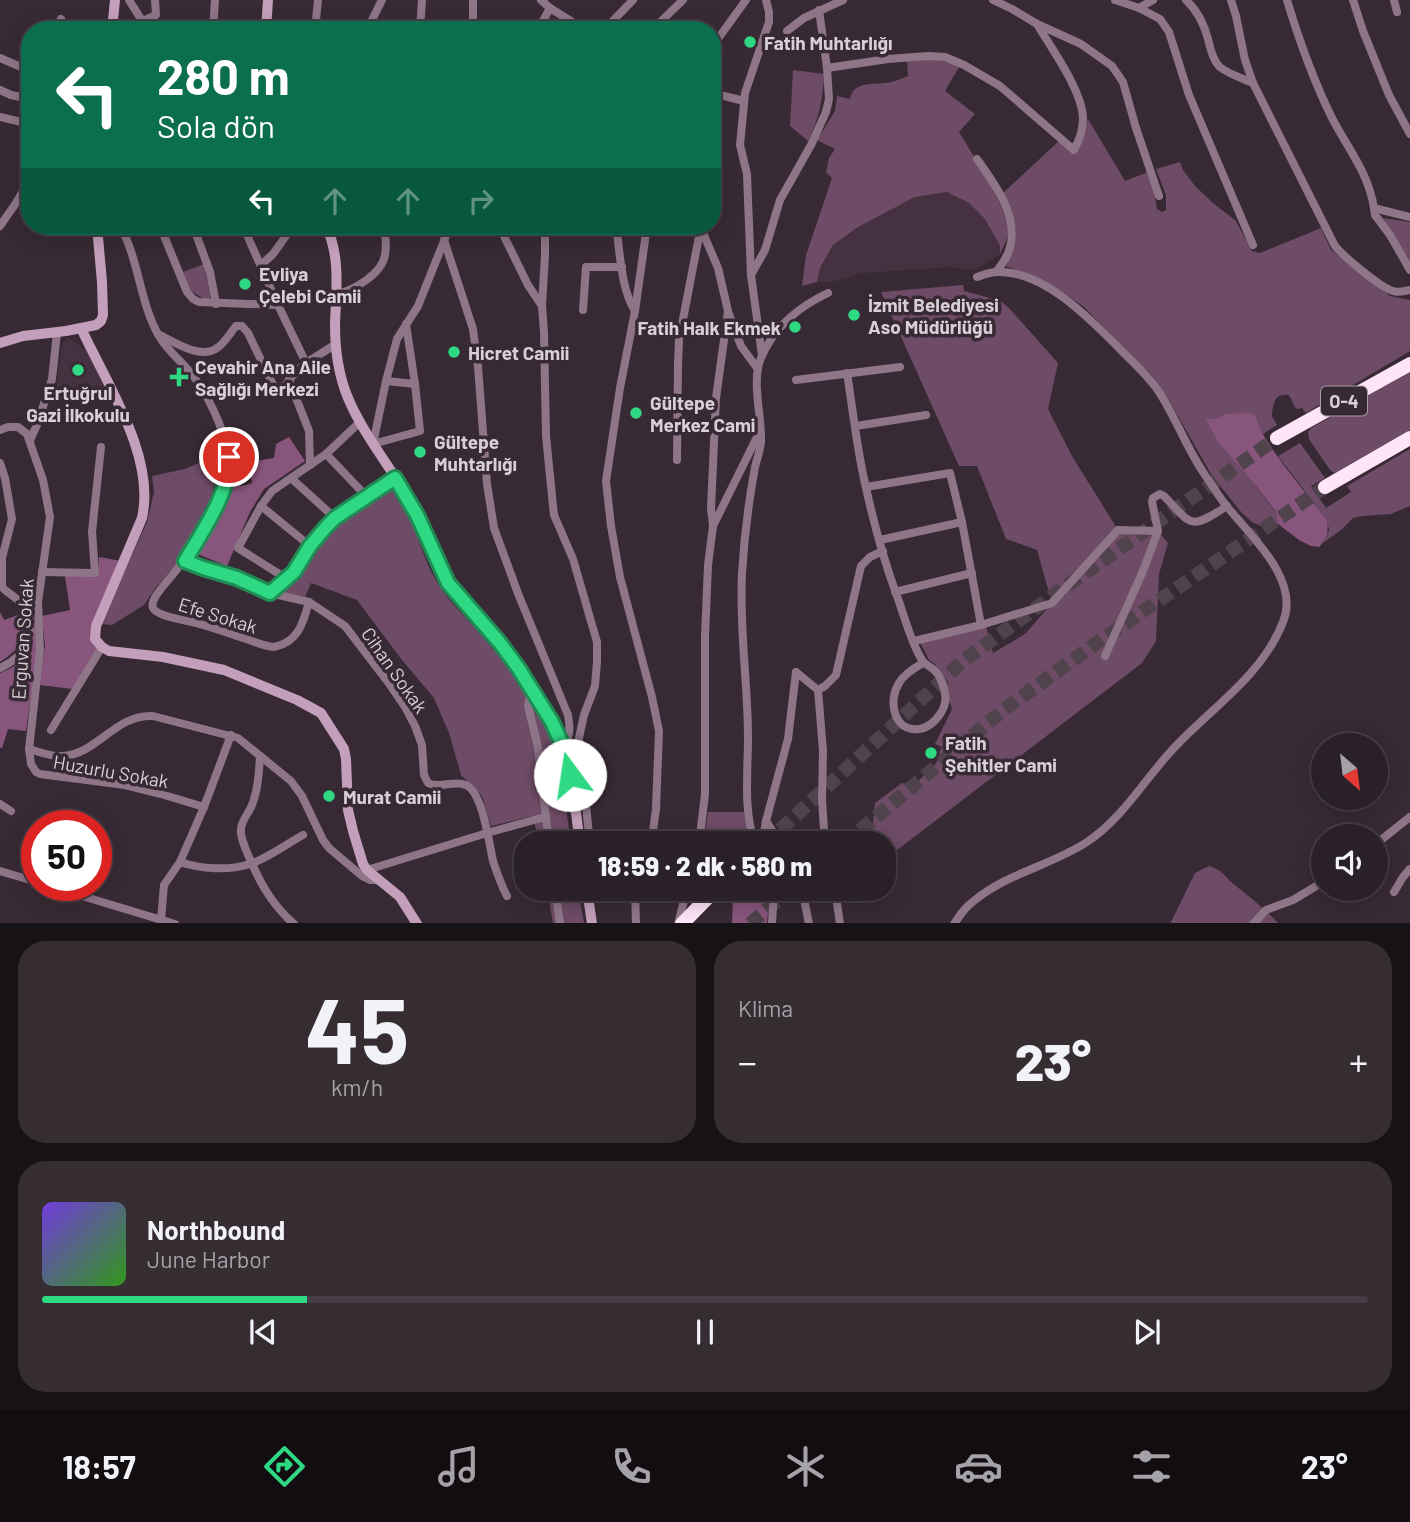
<!DOCTYPE html>
<html lang="tr">
<head>
<meta charset="utf-8">
<style>
  body { margin:0; font-family:Barlow,sans-serif; background:#362d33; color:#f1f3f6; height:100vh; display:flex; flex-direction:column; font-size:26px; white-space:nowrap }
  * { box-sizing:border-box; margin:0 }
  p { font-size:23px; color:#a5a3a7 }
  .icon { flex:none; width:38px; height:38px; fill:none; stroke:currentColor; stroke-width:2; stroke-linecap:round; stroke-linejoin:round }
  .map { position:relative; height:923px; overflow:hidden }
  .drawer { display:flex; flex-direction:column; gap:18px; padding:18px; background:#171215; flex:1 }
  .drawer>* { flex:none }
  .banner { position:absolute; left:21px; top:21px; width:700px; height:214px; border-radius:28px; box-shadow:0 4px 18px #0003,0 0 0 2px #463e44; background:#0b6e4f; color:#fff; overflow:hidden }
  .needle { width:46px; rotate:152deg }
  .controls { position:absolute; left:1311px; top:733px; display:grid; gap:14px }
  .controls a { display:grid; place-items:center; width:77px; height:77px; border-radius:50%; background:#2a2027; box-shadow:0 4px 18px #0003,0 0 0 2px #463e44; font-size:35px }
  .speed { position:absolute; left:21px; top:810px; display:flex; gap:14px; font-size:35px; font-weight:700; text-align:center }
  .speed>* { display:grid; place-content:center; width:91px; height:91px; border-radius:50%; background:#2a2027; box-shadow:0 4px 18px #0003,0 0 0 2px #463e44; line-height:1 }
  .speed .limit { border:10px solid #d22; background:#fff; color:#111 }
  .pin { position:absolute; display:grid; place-items:center; width:60px; height:60px; color:#fff; margin:-30px; border:4px solid #fff; border-radius:50%; box-shadow:0 2px 7px #0007 }
  .me { position:absolute; width:77px; margin:-38px; rotate:346deg; stroke-linejoin:round; filter:drop-shadow(0 0 5px #0008) }
  .turn { display:flex; align-items:center; gap:24px; height:147px; padding:0 21px; font-size:32px }
  .turn .icon { width:91px; height:91px; stroke-width:2.5 }
  .turn b { display:block; font-size:49px; line-height:60px }
  .lanes { display:flex; align-items:center; height:66px; padding:0 21px; background:#0003; justify-content:center; gap:35px; direction:ltr }
  .lanes .off { opacity:.35 }
  .big { font-size:52px; font-weight:800; line-height:1.1 }
  .drawer .widget { flex:1; display:flex; flex-direction:column; justify-content:center; gap:10px; min-width:0; padding:0 24px; border-radius:28px; background:#362d33 }
  .drawer .dial { align-items:center; gap:0 }
  .dial b { font-size:91px; line-height:1 }
  .song { display:flex; align-items:center; gap:21px }
  .cover { width:84px; height:84px; border-radius:10px; background:linear-gradient(135deg,hsl(260 70% 55%),hsl(110 70% 35%)) }
  .played { height:7px; border-radius:4px; background:linear-gradient(90deg,#2fd883 20%,#463e44 20%) }
  .keys { display:flex; justify-content:space-around; direction:ltr }
  .heat { display:flex; justify-content:space-between; align-items:center; font-size:38px; direction:ltr }
  .drawer .tiles { flex:1; display:grid; gap:18px; grid-template-columns:1fr 1fr }
  .widget:last-child { grid-column:span 2 }
  .trip { position:absolute; left:514px; top:831px; width:382px; height:70px; border-radius:28px; background:#2a2027; box-shadow:0 4px 18px #0003,0 0 0 2px #463e44; font-weight:800; line-height:70px; text-align:center }
  .menu { display:flex; height:112px; justify-content:space-around; align-items:center; background:#110d10; color:#a5a3a7 }
  .menu .icon { width:49px; height:49px }
  .menu .selected { color:#2fd883 }
  .menu b { font-size:32px; color:#f1f3f6 }
  .map>svg:first-child { display:block }
  .built { fill:#453140 }
  .green { fill:#6e4b66 }
  .forest { fill:#88557d }
  .lines { fill:none; stroke-linecap:round; stroke-linejoin:round }
  .motorway-tunnel { stroke:#50434c; stroke-width:14; stroke-dasharray:14 7; stroke-linecap:butt }
  .minor { stroke:#8e7688; stroke-width:8 }
  .secondary { stroke:#c49fbb; stroke-width:10 }
  .motorway { stroke:#fee6f8; stroke-width:14 }
  .route-casing { stroke:#1f8c55; stroke-width:18 }
  .route { stroke:#2fd883; stroke-width:12 }
  .poi-dot { fill:#2fd883; stroke:#382a34; stroke-width:2.5 }
  .labels { text-anchor:middle; dominant-baseline:central; stroke-width:7; stroke-linejoin:round; paint-order:stroke }
  .shield { fill:#382a34; stroke:#a99ea6; stroke-width:2 }
  .shield-label { font-size:18px; font-weight:bold; fill:#d9d0d7 }
  .poi-label { font-size:19px; font-weight:bold; fill:#d9d0d7; stroke:#382a34; text-anchor:start }
  .street-label { font-size:19px; fill:#d9d0d7; stroke:#382a34 }
</style>
</head>
<body>
<div class="map">
<svg width="1410" height="924" viewBox="0 0 1410 924">
  <rect width="100%" height="100%" fill="#382a34"/>
  <g class="built">
    <path d="M947,192L969,203L985,219L1000,246V254L980,267L968,270L951,267L863,273L831,282H817L820,268L833,245L858,227L915,197Z"/>
    <path d="M67,338H69L87,351L110,395L106,397H90L56,389L62,343Z"/>
  </g>
  <g class="green">
    <path d="M940,59L959,67L945,91L975,114L959,132C972,154 1006,205 1008,228C1009,238 1004,245 1000,254V246L985,219L969,203L947,192L915,197L858,227L833,245L820,268L817,282L802,286L806,255L832,178L826,172L829,158L835,149L817,140L835,111L837,96L850,99C854,79 876,86 891,82C896,81 902,78 908,76L907,60Z"/>
    <path d="M793,70L824,74C823,99 819,119 808,141L790,126Z"/>
    <path d="M1088,119L1125,181L1148,172L1154,189L1157,209L1162,212L1166,210V195L1156,169L1180,162L1183,170L1195,186L1213,203L1236,221L1252,251L1260,253L1321,228L1331,250L1390,296L1410,300V351L1306,413L1302,408L1297,409C1292,405 1293,399 1288,395C1274,393 1273,405 1272,416L1277,425L1263,434L1256,424L1225,414L1216,419L1253,482L1275,512L1278,524L1274,526H1261L1252,522L1242,513L1212,476L1169,400L1151,375L1083,306L1052,285L1006,266C1022,232 1017,226 1003,193L1061,139L1077,146Z"/>
    <path d="M1383,218L1410,222V264L1385,222Z"/>
    <path d="M204,264L210,295V298L205,300L190,290L183,272Z"/>
    <path d="M963,285L964,291L1001,301L1011,310L1058,363L1048,409L1072,456L1118,530L1158,531L1168,543L1159,574L1156,641L1142,663L884,860V844H871L875,803L902,783L914,785L935,765L941,754L939,753L942,747L935,744L952,709L939,672L935,664L929,660L920,642L986,626L993,653L1025,634L1052,603L1037,550L1006,539L977,466H959L881,292Z"/>
    <path d="M1410,372V430L1335,473L1330,470L1309,439L1308,432L1311,428Z"/>
    <path d="M1300,443L1325,478L1311,486L1326,508L1351,492L1347,486L1410,449V506L1391,514L1362,516L1353,518L1341,530L1323,543L1329,530L1327,520L1278,456Z"/>
    <path d="M219,454L218,472L210,501L181,557L170,572L156,587L144,605L112,625L101,624L147,522L154,492L152,476L185,469Z"/>
    <path d="M391,486C399,500 407,513 414,528C422,548 428,569 440,587C454,608 474,624 489,644C514,675 542,709 554,748C564,779 566,812 571,843H539L533,816L491,826L482,796L461,775L449,733L434,698L402,660L357,600L311,583L305,597L278,591L299,574L317,544L325,535L352,513Z"/>
    <path d="M708,812H744L749,843L703,844Z"/>
    <path d="M1209,866C1226,872 1223,876 1236,886C1251,898 1265,909 1278,923L1170,924L1195,873Z"/>
    <path d="M547,889H578L584,923H553Z"/>
  </g>
  <g class="forest">
    <path d="M1251,413L1256,416C1257,437 1312,500 1327,520C1329,531 1327,539 1319,547L1311,546L1299,540L1278,524L1275,511L1253,482L1218,442L1206,419H1216L1225,414Z"/>
    <path d="M289,437L305,461L264,489L250,512L227,566L195,553L232,484L241,486L252,483L249,462L274,458L276,444Z"/>
    <path d="M99,557L121,561L93,626L98,648L73,689L40,685L45,646L42,616L70,610L65,576H98Z"/>
    <path d="M32,609L38,635V646L26,731L8,729L2,748H0V673C34,660 33,642 29,611Z"/>
    <path d="M0,612L4,620L21,614C29,637 20,649 0,662Z"/>
    <path d="M728,889H770L767,923H732L733,896Z"/>
  </g>
  <g class="lines">
    <g class="motorway-tunnel">
      <path d="M765,844L963,661L1055,594L1277,438"/>
      <path d="M844,844L1002,711L1091,647L1325,487"/>
      <path d="M750,924L791,889"/>
    </g>
    <g class="minor">
      <path d="M129,0L148,30"/>
      <path d="M541,0L550,8L585,30"/>
      <path d="M993,0L1012,9L1037,24L1081,44L1112,66L1123,82L1136,128L1159,196"/>
      <path d="M1115,0L1139,8L1153,0"/>
      <path d="M1186,0C1197,10 1204,24 1208,39C1210,47 1212,58 1218,65C1223,72 1244,79 1253,83"/>
      <path d="M1231,0L1236,16L1245,60L1253,83L1335,246C1343,256 1381,288 1393,291C1399,293 1404,291 1410,290"/>
      <path d="M1287,0C1299,40 1313,79 1331,116C1347,148 1368,171 1374,208L1410,217"/>
      <path d="M1353,0L1363,31L1389,95L1410,134"/>
      <path d="M1394,0L1397,12"/>
      <path d="M1139,8L1160,19L1169,32L1189,95L1253,245"/>
      <path d="M819,10L827,68"/>
      <path d="M143,21L156,15L155,0"/>
      <path d="M55,30L61,19"/>
      <path d="M213,30L215,0"/>
      <path d="M315,30L318,0"/>
      <path d="M371,30L370,24L382,0"/>
      <path d="M420,30L422,0"/>
      <path d="M473,30V0"/>
      <path d="M538,30L550,8"/>
      <path d="M604,30L633,0"/>
      <path d="M652,30L683,0"/>
      <path d="M787,31L804,18L843,0"/>
      <path d="M712,47L746,0"/>
      <path d="M0,58L30,71"/>
      <path d="M0,90L11,95L30,99"/>
      <path d="M712,93L744,101"/>
      <path d="M0,117L30,124"/>
      <path d="M977,159C994,183 1019,216 1010,247C1008,257 1002,264 996,272"/>
      <path d="M1374,208L1375,215L1390,235L1410,270"/>
      <path d="M0,226L14,206L30,180"/>
      <path d="M120,226C139,259 140,304 159,336C168,352 183,362 194,377C209,397 233,445 228,470C224,499 193,550 174,573C169,580 149,599 153,608C157,616 183,620 192,622C209,626 226,632 243,638C253,641 263,646 274,647C298,642 303,624 309,602"/>
      <path d="M160,226L187,292L193,299L199,302L278,305"/>
      <path d="M193,226L210,272L216,304"/>
      <path d="M243,226L278,305L306,363L336,344"/>
      <path d="M499,226L528,285L542,306"/>
      <path d="M545,226V255L542,306L544,332L546,436L553,506L554,515L573,559L597,642V662L595,686L584,715L579,738L590,844"/>
      <path d="M616,226C620,251 621,290 635,311"/>
      <path d="M647,226L635,311L620,388L606,481L611,526L620,577L652,697L659,731L656,809L653,831L649,844"/>
      <path d="M700,226L718,268L728,311L716,398L711,509L713,525"/>
      <path d="M444,240L473,329L478,367L487,484L494,528L519,596L568,715C570,727 571,736 563,746"/>
      <path d="M261,265L273,254L293,226"/>
      <path d="M751,275L765,250L780,200L811,145L826,112L829,99L827,68L888,59L928,56L945,57L964,65L1000,86L1074,150C1079,141 1083,128 1083,118C1082,90 1051,48 1037,24"/>
      <path d="M337,294C354,290 382,274 385,255C387,246 385,235 385,226"/>
      <path d="M583,310L586,267H622"/>
      <path d="M729,314L741,346L757,368"/>
      <path d="M406,324L415,384"/>
      <path d="M158,334C174,342 201,360 217,348C225,343 230,333 236,326H242L248,333L277,393C289,385 293,370 306,363"/>
      <path d="M762,355L751,275L747,174L740,145L745,93L769,22V12L766,0"/>
      <path d="M847,373C853,411 857,450 866,488C874,524 884,561 897,596C904,615 911,643 922,660C925,665 930,666 934,670C940,675 944,686 945,694C948,708 934,727 919,729C893,732 888,700 899,683C904,674 914,668 923,663"/>
      <path d="M289,380L309,431L310,465"/>
      <path d="M796,380L900,367"/>
      <path d="M386,381L415,384L420,431L373,444L386,381L397,339L418,306L450,226"/>
      <path d="M856,426L926,415"/>
      <path d="M0,430L8,427H18L27,434L43,480L50,517L38,602L40,651L29,749L31,764L36,772L40,774L125,785L161,794L204,807"/>
      <path d="M30,440L37,425L52,379L57,333"/>
      <path d="M326,454L367,497"/>
      <path d="M677,460L678,363L679,340L701,226"/>
      <path d="M0,463L5,478L12,519L2,558V587C7,593 17,597 22,605C38,633 28,655 0,668"/>
      <path d="M291,478L335,518"/>
      <path d="M866,487L950,473L962,522L981,625"/>
      <path d="M261,506L310,546"/>
      <path d="M880,540L962,522"/>
      <path d="M185,561L203,568L237,578L270,593L309,602L345,626L388,682L405,707L415,726L422,745L424,775L428,783C440,789 453,780 466,785C483,793 489,843 493,861C497,873 501,885 507,896"/>
      <path d="M42,572L95,573L92,532L101,447"/>
      <path d="M287,579L238,548L261,506L272,491L326,454L360,422"/>
      <path d="M895,592L972,573"/>
      <path d="M270,593L294,572L310,546L326,527L335,518L395,478"/>
      <path d="M914,641L981,625L1052,603L1118,530L1158,531"/>
      <path d="M1105,656L1143,571L1158,531L1152,502L1153,498L1160,494L1164,496C1192,525 1189,531 1227,506"/>
      <path d="M796,672L818,690L825,686L836,675L861,566L870,557L883,551"/>
      <path d="M818,690L823,751L822,800L825,844"/>
      <path d="M533,691L530,695L528,706L538,747L549,844"/>
      <path d="M51,730L102,647"/>
      <path d="M29,749C40,752 51,757 62,756C97,755 115,714 153,716L238,738L291,781L302,796L323,840L329,848L362,876L370,880H379"/>
      <path d="M260,756C259,772 258,790 252,805C249,813 241,821 241,829C240,837 244,844 246,850C258,879 270,903 294,924"/>
      <path d="M0,804L11,811"/>
      <path d="M766,821L781,844"/>
      <path d="M699,844L705,794V637L708,565L713,526L760,431"/>
      <path d="M755,844C743,810 748,773 748,738C748,683 739,628 742,574C744,540 748,506 754,473C755,463 760,453 761,442C762,416 751,381 761,358C774,327 798,307 828,293"/>
      <path d="M762,844L766,821L788,739L796,672"/>
      <path d="M1376,844L1410,817"/>
      <path d="M180,862C201,869 228,871 250,864C266,859 288,843 303,835"/>
      <path d="M367,870L487,833L545,817"/>
      <path d="M0,871L37,882"/>
      <path d="M49,886L175,924"/>
      <path d="M555,889L560,924"/>
      <path d="M635,889L636,924"/>
      <path d="M802,889L809,924"/>
      <path d="M835,889L840,924"/>
      <path d="M1394,892L1403,877L1410,869"/>
      <path d="M161,920L164,885L180,862L204,807L231,735"/>
      <path d="M678,924L687,889"/>
      <path d="M772,924L774,889"/>
      <path d="M954,924C960,915 966,906 975,900C1008,873 1052,865 1087,842C1123,818 1144,780 1173,749C1211,708 1262,676 1283,622C1300,581 1254,539 1229,509C1220,499 1213,486 1205,475C1187,449 1176,418 1159,392C1147,374 1130,360 1116,345C1087,316 1042,270 997,272C990,272 983,275 977,277"/>
      <path d="M1253,924L1266,910L1293,900L1323,882"/>
    </g>
    <g class="secondary">
      <path d="M112,30L115,0"/>
      <path d="M266,30L268,0"/>
      <path d="M326,226C341,257 336,291 335,325C335,351 338,374 348,398C364,436 391,467 411,503C425,529 432,560 449,585C462,605 482,622 498,641C520,668 558,720 566,754C573,783 576,814 580,844"/>
      <path d="M81,328C106,383 156,456 142,518L96,626L95,639L102,647L109,651L163,657L224,670L297,700L321,713L344,749L346,759L348,810L353,831L363,864L367,870L400,897L417,924"/>
      <path d="M0,343L23,336L66,331L96,325L101,321L103,315L102,282L97,226"/>
      <path d="M587,889L592,924"/>
    </g>
    <g class="motorway">
      <path d="M1277,438L1410,364"/>
      <path d="M1325,487L1410,438"/>
      <path d="M682,924L716,889"/>
    </g>
  </g>
  <g class="lines">
    <defs>
      <path id="route" d="M229,457C231,491 202,532 185,561L203,568L237,578L270,593L294,572L310,546L326,527L335,518L395,478L417,515L448,583L500,643L519,669L552,722L566,753L570,775"/>
    </defs>
    <use href="#route" class="route-casing"/>
    <use href="#route" class="route"/>
  </g>
  <g class="poi-dot">
    <circle cx="750" cy="42" r="7"/>
    <circle cx="245" cy="284" r="7"/>
    <circle cx="854" cy="315" r="7"/>
    <circle cx="795" cy="327" r="7"/>
    <circle cx="454" cy="352" r="7"/>
    <circle cx="78" cy="370" r="7"/>
    <path d="M175.5 366.5h7v7h7v7h-7v7h-7v-7h-7v-7h7z"/>
    <circle cx="636" cy="413" r="7"/>
    <circle cx="420" cy="452" r="7"/>
    <circle cx="931" cy="753" r="7"/>
    <circle cx="329" cy="796" r="7"/>
  </g>
  <g class="labels">
    <rect class="shield" x="1321" y="386.5" width="46" height="29" rx="5"/>
    <g class="shield-label">
      <text x="1344" y="401">O-4</text>
    </g>
    <g class="poi-label">
      <text x="764" y="42">Fatih Muhtarlığı</text>
      <text x="259" y="273">Evliya<tspan x="259" dy="22">Çelebi Camii</tspan></text>
      <text x="868" y="304">İzmit Belediyesi<tspan x="868" dy="22">Aso Müdürlüğü</tspan></text>
      <text x="781" y="327" text-anchor="end">Fatih Halk Ekmek</text>
      <text x="468" y="352">Hicret Camii</text>
      <text x="195" y="366">Cevahir Ana Aile<tspan x="195" dy="22">Sağlığı Merkezi</tspan></text>
      <text x="78" y="392" text-anchor="middle">Ertuğrul<tspan x="78" dy="22">Gazi İlkokulu</tspan></text>
      <text x="650" y="402">Gültepe<tspan x="650" dy="22">Merkez Cami</tspan></text>
      <text x="434" y="441">Gültepe<tspan x="434" dy="22">Muhtarlığı</tspan></text>
      <text x="945" y="742">Fatih<tspan x="945" dy="22">Şehitler Cami</tspan></text>
      <text x="343" y="796">Murat Camii</text>
    </g>
    <g class="street-label">
      <text transform="translate(218 615) rotate(17)">Efe Sokak</text>
      <text transform="translate(22 639) rotate(-86)">Erguvan Sokak</text>
      <text transform="translate(395 670) rotate(55)">Cihan Sokak</text>
      <text transform="translate(111 771) rotate(10)">Huzurlu Sokak</text>
    </g>
  </g>
</svg>
<div class="controls">
<a><svg class="needle" viewBox="-14 -14 28 28"><path d="M0-13l5 13h-10z" fill="#e53935"/><path d="M0 13l5-13h-10z" fill="#a5a3a7"/></svg></a>
<a><svg class="icon" aria-label="sound" viewBox="0 0 24 24"><path d="M4 9h4l5-4v14l-5-4H4zM17 9q2 3 0 6"/></svg></a>
</div>
<div class="speed"><div class="limit">50</div></div>
<div class="pin" style="left:229px;top:457px;background:#d93025"><svg class="icon" aria-label="arrive" viewBox="0 0 24 24"><path d="M6 21V4h12l-3 4 3 4H6"/></svg></div>
<svg class="me" style="left:570px;top:775px" viewBox="-20 -20 40 40"><circle r="19" fill="#fff"/><path d="M0-13L10 11 0 6-10 11z" fill="#2fd883"/></svg>
<div class="trip">18:59 · 2 dk · 580 m</div>
<div class="banner">
<div class="turn"><svg class="icon" aria-label="left" viewBox="0 0 24 24"><path d="M17 20v-9H6M10 6l-5 5 5 5"/></svg><div><b>280 m</b>Sola dön</div></div>
<div class="lanes"><svg class="icon" aria-label="left" viewBox="0 0 24 24"><path d="M17 20v-9H6M10 6l-5 5 5 5"/></svg><svg class="icon off" aria-label="ahead" viewBox="0 0 24 24"><path d="M12 20V5M6 11l6-6 6 6"/></svg><svg class="icon off" aria-label="ahead" viewBox="0 0 24 24"><path d="M12 20V5M6 11l6-6 6 6"/></svg><svg class="icon off" aria-label="right" viewBox="0 0 24 24"><path d="M7 20v-9h11M14 6l5 5-5 5"/></svg></div>
</div>
</div>
<section class="drawer">
<div class="tiles">
<div class="widget dial"><b>45</b><p>km/h</p></div>
<div class="widget"><p>Klima</p>
<div class="heat"><a>−</a><b class="big">23°</b><a>+</a></div>
</div>
<div class="widget">
<div class="song"><i class="cover"></i><div><b>Northbound</b><p>June Harbor</p></div></div>
<div class="played"></div>
<div class="keys"><svg class="icon" aria-label="previous" viewBox="0 0 24 24"><path d="M18 5L8 12l10 7zM5 5v14"/></svg><svg class="icon" aria-label="pause" viewBox="0 0 24 24"><path d="M8 5v14M16 5v14"/></svg><svg class="icon" aria-label="next" viewBox="0 0 24 24"><path d="M6 5l10 7-10 7zM19 5v14"/></svg></div>
</div>
</div>
</section>
<nav class="menu">
<b>18:57</b>
<svg class="icon selected" aria-label="directions" viewBox="0 0 24 24"><path d="M12 3l9 9-9 9-9-9zM9 14v-3h6M13 9l2 2-2 2"/></svg>
<svg class="icon" aria-label="music" viewBox="0 0 24 24"><path d="M9 18V5l10-2v13"/><circle cx="6" cy="18" r="3"/><circle cx="16" cy="16" r="3"/></svg>
<svg class="icon" aria-label="phone" viewBox="0 0 24 24"><path d="M5 4h4l2 5-3 2q2 4 5 5l2-3 5 2v4C11 20 4 13 5 4z"/></svg>
<svg class="icon" aria-label="climate" viewBox="0 0 24 24"><path d="M12 3v18M4 7l16 10M4 17L20 7"/></svg>
<svg class="icon" aria-label="car" viewBox="0 0 24 24"><path d="M5 17H2v-5l4-1 3-4h7l3 4 3 1v5h-3M9 17h6M6 11h13"/><circle cx="7" cy="17" r="2"/><circle cx="17" cy="17" r="2"/></svg>
<svg class="icon" aria-label="filters" viewBox="0 0 24 24"><path d="M4 7h16M4 17h16"/><circle cx="9" cy="7" r="2"/><circle cx="15" cy="17" r="2"/></svg>
<b>23°</b>
</nav>
</body>
</html>
